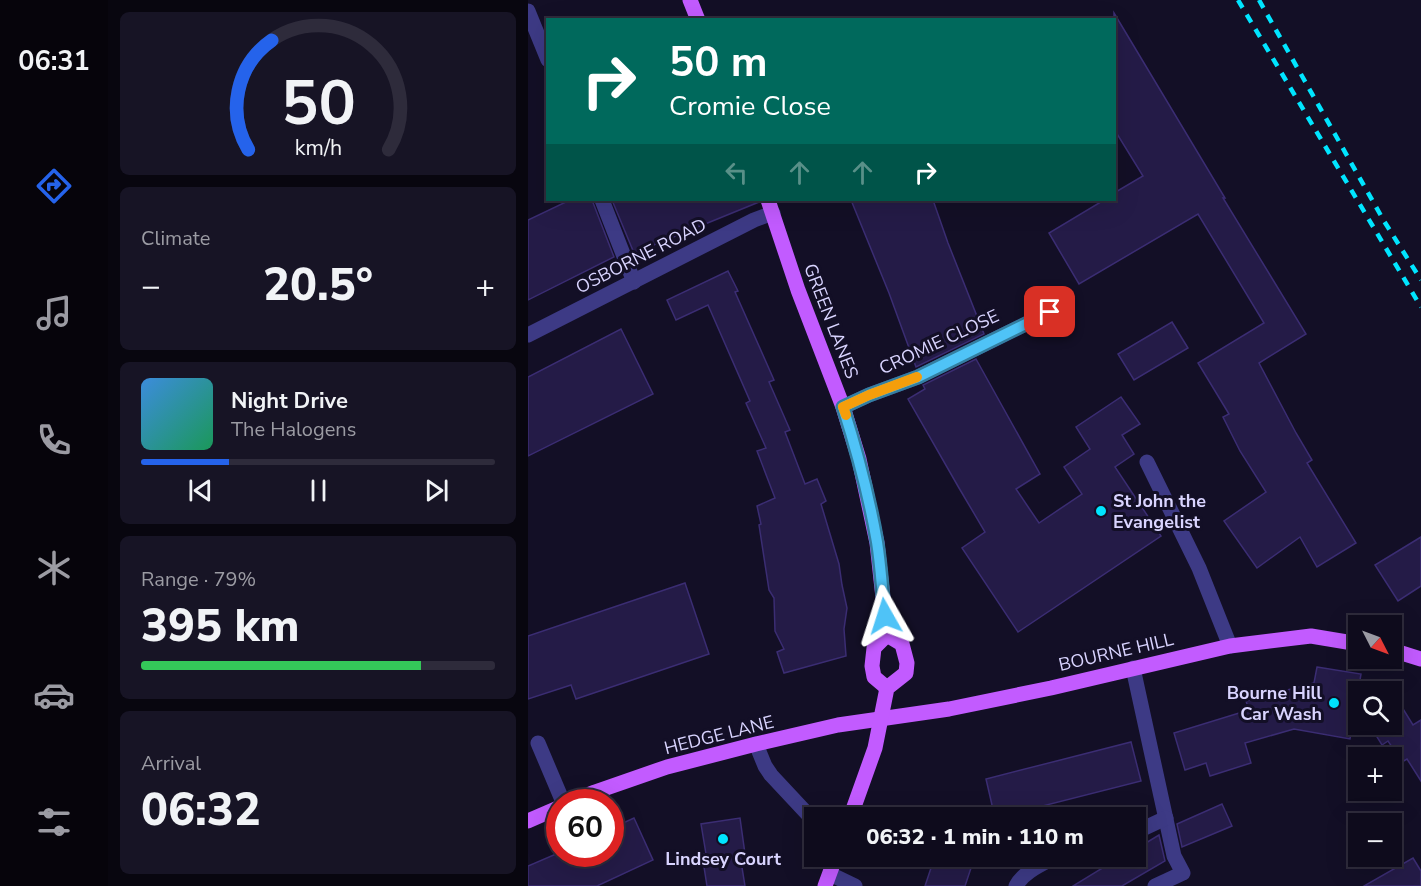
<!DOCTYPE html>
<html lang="en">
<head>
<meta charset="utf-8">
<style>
  body { margin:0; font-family:"Nunito Sans",sans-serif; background:#171425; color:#f1f3f6; height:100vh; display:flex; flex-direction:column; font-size:22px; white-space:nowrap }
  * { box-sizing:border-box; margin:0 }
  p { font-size:20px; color:#9b9ba3 }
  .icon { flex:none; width:33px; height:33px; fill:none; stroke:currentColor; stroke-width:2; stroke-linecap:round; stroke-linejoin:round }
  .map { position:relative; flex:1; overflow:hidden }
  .sheet { display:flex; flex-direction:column; gap:12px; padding:12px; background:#08060f; width:420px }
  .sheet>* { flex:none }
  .guide { position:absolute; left:18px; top:18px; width:570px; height:183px; border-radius:0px; box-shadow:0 6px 24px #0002,0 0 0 2px #2e2b3b; background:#00695c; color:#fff; overflow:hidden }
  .needle { width:39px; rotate:132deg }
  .buttons { position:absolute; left:820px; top:615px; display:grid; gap:12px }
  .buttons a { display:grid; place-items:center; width:54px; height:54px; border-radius:0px; background:#0e0b1c; box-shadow:0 6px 24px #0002,0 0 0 2px #2e2b3b; font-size:30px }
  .speed { position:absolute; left:18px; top:789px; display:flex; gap:12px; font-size:30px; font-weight:700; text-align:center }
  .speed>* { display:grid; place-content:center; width:78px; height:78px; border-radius:50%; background:#0e0b1c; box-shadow:0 6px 24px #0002,0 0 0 2px #2e2b3b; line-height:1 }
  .speed .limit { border:9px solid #d22; background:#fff; color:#111 }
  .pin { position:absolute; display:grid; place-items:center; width:51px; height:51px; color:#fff; margin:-26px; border-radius:12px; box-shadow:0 3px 9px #0006 }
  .me { position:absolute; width:66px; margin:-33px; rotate:354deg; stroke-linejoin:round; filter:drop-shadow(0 0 4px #0008) }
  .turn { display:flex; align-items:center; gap:21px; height:126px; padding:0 24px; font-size:27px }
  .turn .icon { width:78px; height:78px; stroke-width:2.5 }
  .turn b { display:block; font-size:42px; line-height:51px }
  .lanes { display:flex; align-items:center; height:57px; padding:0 24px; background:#0003; justify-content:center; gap:30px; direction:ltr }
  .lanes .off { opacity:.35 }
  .big { font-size:45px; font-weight:800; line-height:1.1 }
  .sheet .widget { flex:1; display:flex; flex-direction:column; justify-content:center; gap:9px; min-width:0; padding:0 21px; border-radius:9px; background:#171425 }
  .sheet .dial { align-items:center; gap:0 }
  .dial svg { height:156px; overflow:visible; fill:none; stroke:#2e2b3b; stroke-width:7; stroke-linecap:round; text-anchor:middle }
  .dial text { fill:#f1f3f6; stroke:none }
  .song { display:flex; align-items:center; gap:18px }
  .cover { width:72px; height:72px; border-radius:9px; background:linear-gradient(135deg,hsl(210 70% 55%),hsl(150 70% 35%)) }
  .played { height:6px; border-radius:3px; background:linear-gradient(90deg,#2563eb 25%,#2e2b3b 25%) }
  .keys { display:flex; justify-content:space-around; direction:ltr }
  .heat { display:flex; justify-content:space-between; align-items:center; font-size:33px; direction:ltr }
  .charge { height:9px; border-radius:4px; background:linear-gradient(90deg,#34c759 79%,#2e2b3b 0) }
  .trip { position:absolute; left:276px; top:807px; width:342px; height:60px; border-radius:0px; background:#0e0b1c; box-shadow:0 6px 24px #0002,0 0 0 2px #2e2b3b; font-weight:800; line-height:60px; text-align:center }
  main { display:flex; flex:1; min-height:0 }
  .menu { display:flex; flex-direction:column; width:108px; justify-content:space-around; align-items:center; background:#06040b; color:#9b9ba3 }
  .menu .icon { width:42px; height:42px }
  .menu .selected { color:#2563eb }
  .menu b { font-size:27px; color:#f1f3f6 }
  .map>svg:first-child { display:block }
  .building { fill:#241b47; stroke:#3b2d73; stroke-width:1.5 }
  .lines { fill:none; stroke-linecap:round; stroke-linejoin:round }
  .service { stroke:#3d3a85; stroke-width:15 }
  .minor { stroke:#3d3a85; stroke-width:15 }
  .primary { stroke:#c25bff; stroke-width:15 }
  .rail { stroke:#00e5ff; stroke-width:4.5; stroke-dasharray:9 8; stroke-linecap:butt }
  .route-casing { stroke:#337fa1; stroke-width:15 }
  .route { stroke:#4fc3f7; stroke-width:10 }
  .slow { stroke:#f59e0b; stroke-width:10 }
  .poi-dot { fill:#00e5ff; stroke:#130f26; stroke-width:2 }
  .labels { text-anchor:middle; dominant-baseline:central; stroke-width:6; stroke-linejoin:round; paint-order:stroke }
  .street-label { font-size:18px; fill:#d9d4ff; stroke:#130f26 }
  .poi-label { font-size:18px; font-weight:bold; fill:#d9d4ff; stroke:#130f26; text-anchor:start }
</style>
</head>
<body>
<main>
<nav class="menu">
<b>06:31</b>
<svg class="icon selected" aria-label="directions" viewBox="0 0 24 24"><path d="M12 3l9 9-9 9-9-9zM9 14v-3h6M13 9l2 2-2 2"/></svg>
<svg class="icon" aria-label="music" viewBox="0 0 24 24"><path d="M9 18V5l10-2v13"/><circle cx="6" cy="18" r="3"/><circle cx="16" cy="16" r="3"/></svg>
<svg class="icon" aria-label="phone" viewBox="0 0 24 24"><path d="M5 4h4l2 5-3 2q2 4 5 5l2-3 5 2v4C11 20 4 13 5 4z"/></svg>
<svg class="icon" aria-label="climate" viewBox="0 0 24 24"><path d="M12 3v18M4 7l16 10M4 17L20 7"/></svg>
<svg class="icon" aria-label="car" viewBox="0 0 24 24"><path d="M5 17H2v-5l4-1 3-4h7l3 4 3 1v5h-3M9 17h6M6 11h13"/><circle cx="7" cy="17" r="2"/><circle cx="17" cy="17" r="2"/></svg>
<svg class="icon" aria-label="filters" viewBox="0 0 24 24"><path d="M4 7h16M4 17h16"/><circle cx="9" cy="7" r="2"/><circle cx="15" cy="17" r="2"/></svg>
</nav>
<section class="sheet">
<div class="widget dial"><svg viewBox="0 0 100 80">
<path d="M14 69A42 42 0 1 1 86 69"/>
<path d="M14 69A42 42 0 0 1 26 13" stroke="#2563eb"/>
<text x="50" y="56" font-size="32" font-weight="700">50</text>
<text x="50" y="72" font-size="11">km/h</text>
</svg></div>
<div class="widget"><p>Climate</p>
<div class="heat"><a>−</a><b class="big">20.5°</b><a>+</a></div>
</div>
<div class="widget">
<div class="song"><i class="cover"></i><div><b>Night Drive</b><p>The Halogens</p></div></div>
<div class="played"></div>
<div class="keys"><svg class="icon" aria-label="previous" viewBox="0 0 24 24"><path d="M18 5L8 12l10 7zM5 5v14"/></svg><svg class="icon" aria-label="pause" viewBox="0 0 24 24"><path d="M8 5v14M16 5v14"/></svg><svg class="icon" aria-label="next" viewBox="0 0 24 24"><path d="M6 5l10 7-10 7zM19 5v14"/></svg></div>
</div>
<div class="widget"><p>Range · 79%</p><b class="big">395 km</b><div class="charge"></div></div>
<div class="widget"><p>Arrival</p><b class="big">06:32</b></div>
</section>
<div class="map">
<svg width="893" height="886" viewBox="0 0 893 886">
  <rect width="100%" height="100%" fill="#130f26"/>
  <g class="building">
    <path d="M586,13L697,198H695L778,334L731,363L768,433L784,460L779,463L828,543L789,567L772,537L729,568L696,521L738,492L712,451L695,417L701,414L670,363L736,323L670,214L551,284L521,233L576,200H586V193L615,176L586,129Z"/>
    <path d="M42,200H64L86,257L0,300V220Z"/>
    <path d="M84,200H230L231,202L106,253Z"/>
    <path d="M323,200H405L420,243L456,334L388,367L361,293Z"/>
    <path d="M200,271L210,291L207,292L246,380L241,382L262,430L257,432L277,484L289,479L298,501L293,504L311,564L314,585L319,608L316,629L318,656L256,673L249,652L256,649L247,631L246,598L241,590L231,525L233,524L229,506L247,498L229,451L238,448L218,403L222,401L180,305L148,320L139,300Z"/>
    <path d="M644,322L660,348L606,380L590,354Z"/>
    <path d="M93,329L125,394L0,456V377Z"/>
    <path d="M448,359L512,474L488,489L511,523L554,494L536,467L562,449L548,427L593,397L612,424L594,435L606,454L587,467L633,536L490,632L434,548L457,532L431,488L380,399L397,389L395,385Z"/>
    <path d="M893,537V586L870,601L847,565Z"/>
    <path d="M157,583L181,654L48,699L43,685L0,699V636Z"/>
    <path d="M789,667L833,674L822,739L766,729L717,743L723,763L682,776L678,763L657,770L646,733L721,710L718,701L786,683Z"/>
    <path d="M872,704L885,725L893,720V781L879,759L874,762L860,741L854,745L841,724H864V708Z"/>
    <path d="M603,742L613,781L467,818L458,779Z"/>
    <path d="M694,804L704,826L654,847L649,824Z"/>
    <path d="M106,818L125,860L69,886H0V866L28,854H82V829Z"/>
    <path d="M212,818L217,854L212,855L217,886H179L174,854H178L173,824Z"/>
    <path d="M631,835L637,861L594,886H545L594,856H608V849Z"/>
    <path d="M407,856H447L437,886H397Z"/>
    <path d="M885,858L893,871V886H836Z"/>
  </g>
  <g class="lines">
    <g class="service">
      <path d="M0,11L20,60"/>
      <path d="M74,200L106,282"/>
      <path d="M315,407L341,395L390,377L522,312"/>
      <path d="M605,668L646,856L655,873L627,886"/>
      <path d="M10,743L35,802"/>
      <path d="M228,744L237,766L243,775L286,821"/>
      <path d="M608,832L638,818"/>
      <path d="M302,874L327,886"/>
      <path d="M488,886C496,871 515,864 529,856"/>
    </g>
    <g class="minor">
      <path d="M0,335L226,220L245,213"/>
      <path d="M619,462L671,568L702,646"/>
    </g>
    <g class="primary">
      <path d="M162,0L170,20"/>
      <path d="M240,200L270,290L315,407L331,459L349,543L359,635"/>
      <path d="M864,650L893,659"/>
      <path d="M359,688L346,677L344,666L346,648L359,635"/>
      <path d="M42,802L67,792L139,767L228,744L310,725L421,709L523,688L702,646L783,636L831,644"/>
      <path d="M322,818L347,748L359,688L378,673L379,663L374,644L359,635"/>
      <path d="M0,821L32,807"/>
      <path d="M297,886L308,856"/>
    </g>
    <g class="rail">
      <path d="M710,0L893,307"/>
      <path d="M731,0L856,221L893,280"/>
    </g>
  </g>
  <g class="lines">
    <defs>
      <path id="route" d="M357,616C354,592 353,567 349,542C341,496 329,451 315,407L341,395L390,377L522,312"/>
    </defs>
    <use href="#route" class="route-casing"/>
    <use href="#route" class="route"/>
    <path class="slow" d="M318,415L315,407L341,395L389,377"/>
  </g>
  <g class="poi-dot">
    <circle cx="573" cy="511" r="6"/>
    <circle cx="806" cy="703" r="6"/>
    <circle cx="195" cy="839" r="6"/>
  </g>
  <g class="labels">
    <g class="street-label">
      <text transform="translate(113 256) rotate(-27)">OSBORNE ROAD</text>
      <text transform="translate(303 321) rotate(69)">GREEN LANES</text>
      <text transform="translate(411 342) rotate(-25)">CROMIE CLOSE</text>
      <text transform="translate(588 652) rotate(-13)">BOURNE HILL</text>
      <text transform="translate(191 735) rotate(-14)">HEDGE LANE</text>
    </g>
    <g class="poi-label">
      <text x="585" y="501">St John the<tspan x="585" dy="21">Evangelist</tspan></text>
      <text x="794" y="693" text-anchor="end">Bourne Hill<tspan x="794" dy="21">Car Wash</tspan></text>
      <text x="195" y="859" text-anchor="middle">Lindsey Court</text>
    </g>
  </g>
</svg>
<div class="buttons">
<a><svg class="needle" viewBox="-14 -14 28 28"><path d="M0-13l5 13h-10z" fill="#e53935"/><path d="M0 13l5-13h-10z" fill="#9b9ba3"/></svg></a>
<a><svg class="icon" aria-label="search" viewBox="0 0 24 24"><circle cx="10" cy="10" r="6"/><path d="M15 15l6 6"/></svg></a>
<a>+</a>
<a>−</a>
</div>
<div class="speed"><div class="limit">60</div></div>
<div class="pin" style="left:522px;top:312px;background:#d93025"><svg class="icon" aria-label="arrive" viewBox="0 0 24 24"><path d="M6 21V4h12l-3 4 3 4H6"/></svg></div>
<svg class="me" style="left:357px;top:616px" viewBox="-20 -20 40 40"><path d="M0-17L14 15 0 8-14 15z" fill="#4fc3f7" stroke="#fff" stroke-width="4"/></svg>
<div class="trip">06:32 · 1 min · 110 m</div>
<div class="guide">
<div class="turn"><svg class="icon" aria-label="right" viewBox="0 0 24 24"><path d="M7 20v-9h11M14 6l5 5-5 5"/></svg><div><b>50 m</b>Cromie Close</div></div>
<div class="lanes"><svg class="icon off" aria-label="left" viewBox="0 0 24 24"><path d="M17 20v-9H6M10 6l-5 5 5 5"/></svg><svg class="icon off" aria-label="ahead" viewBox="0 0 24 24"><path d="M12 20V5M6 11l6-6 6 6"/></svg><svg class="icon off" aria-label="ahead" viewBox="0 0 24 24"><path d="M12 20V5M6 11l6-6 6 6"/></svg><svg class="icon" aria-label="right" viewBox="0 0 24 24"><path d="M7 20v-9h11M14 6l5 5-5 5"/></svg></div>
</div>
</div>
</main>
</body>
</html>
